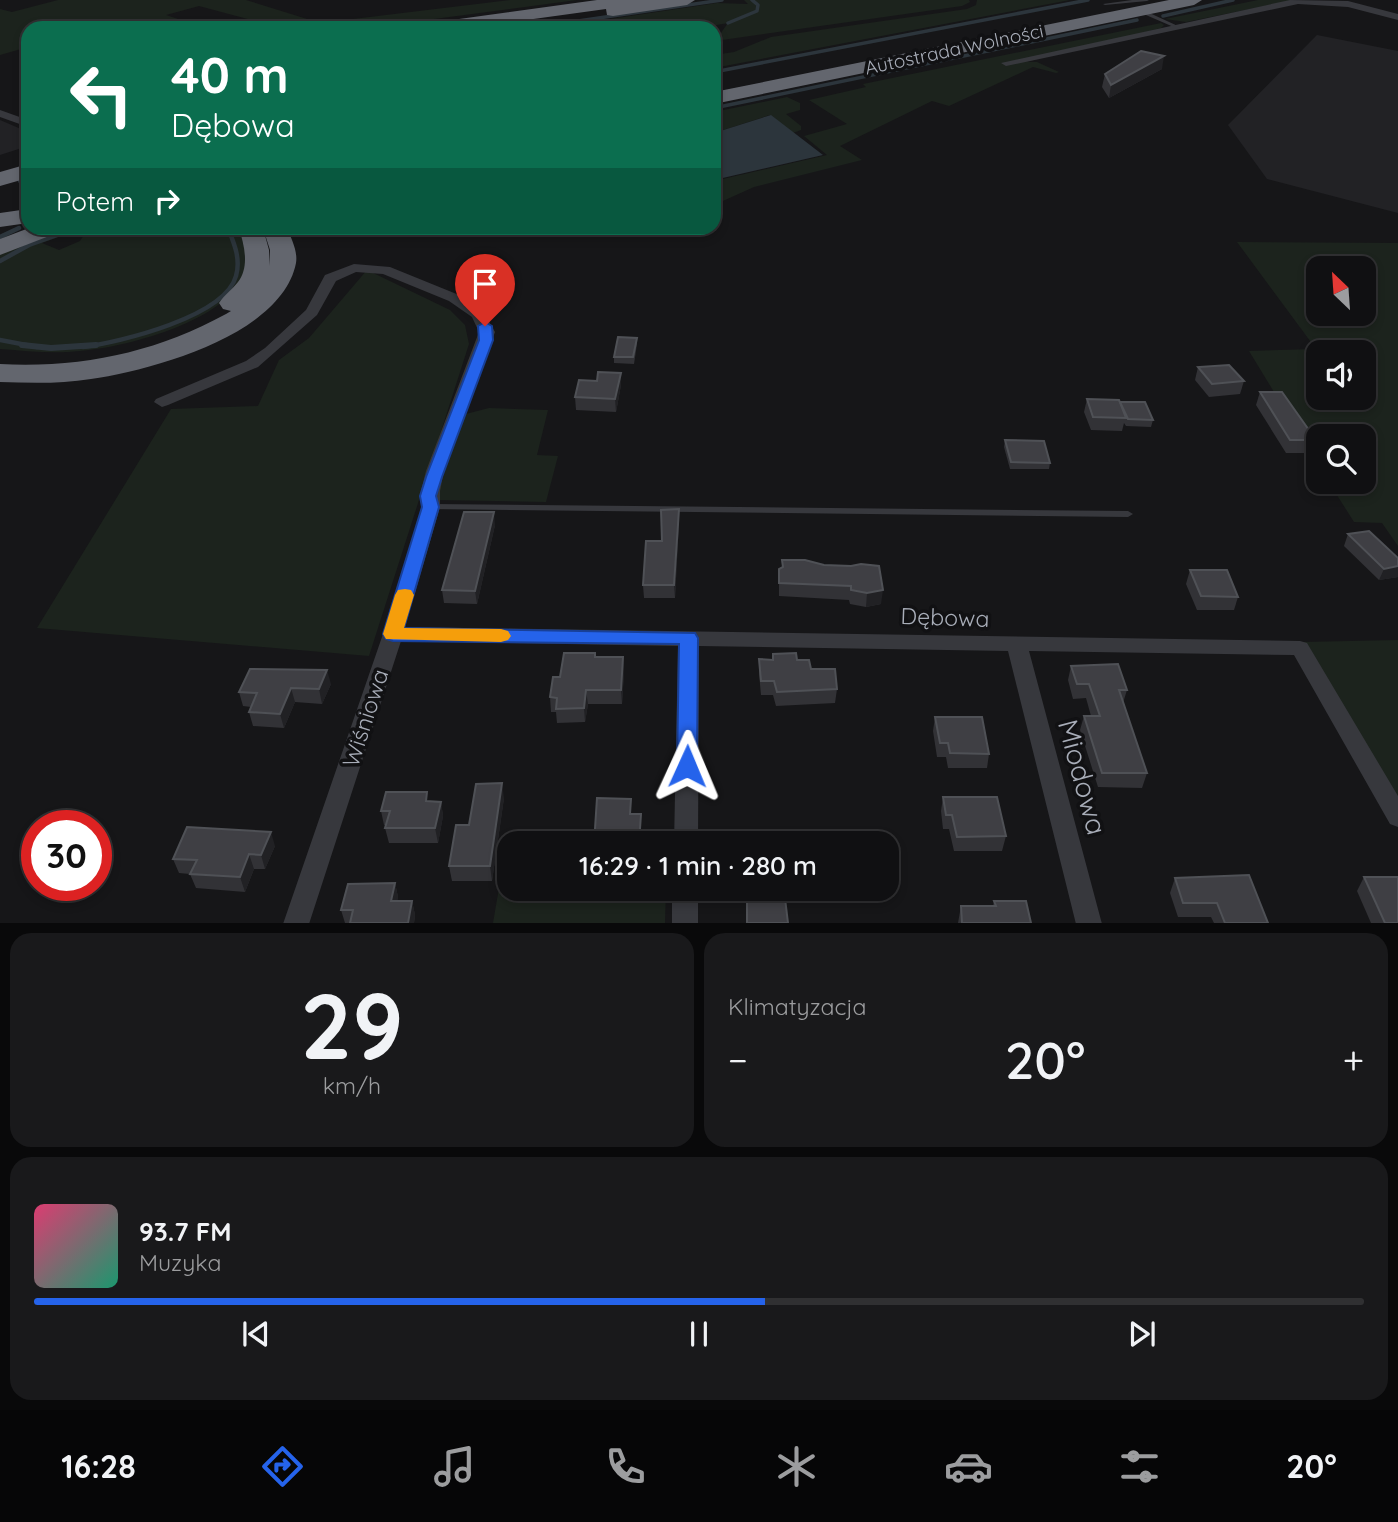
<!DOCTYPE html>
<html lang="pl">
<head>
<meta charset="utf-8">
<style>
  body { margin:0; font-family:Quicksand,sans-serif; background:#19191b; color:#f1f3f6; height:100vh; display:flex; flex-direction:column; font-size:26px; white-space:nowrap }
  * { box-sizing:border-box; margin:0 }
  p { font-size:23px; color:#9c9d9f }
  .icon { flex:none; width:38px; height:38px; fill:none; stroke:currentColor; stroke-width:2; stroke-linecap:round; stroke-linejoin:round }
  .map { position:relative; height:923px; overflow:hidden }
  .details { display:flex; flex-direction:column; gap:10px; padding:10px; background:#09090a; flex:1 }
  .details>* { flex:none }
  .hud { position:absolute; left:21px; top:21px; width:700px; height:214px; border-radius:21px; box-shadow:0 4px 10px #0003,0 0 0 2px #303032; background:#0b6e4f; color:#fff; overflow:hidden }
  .needle { width:46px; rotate:335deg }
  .buttons { position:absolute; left:1306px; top:256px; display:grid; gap:14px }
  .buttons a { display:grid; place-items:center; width:70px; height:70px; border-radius:14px; background:#101012; box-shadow:0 4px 10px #0003,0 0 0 2px #303032; font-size:35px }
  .speed { position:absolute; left:21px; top:810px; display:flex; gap:14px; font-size:35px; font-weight:700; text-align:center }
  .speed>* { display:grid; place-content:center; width:91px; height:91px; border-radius:50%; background:#101012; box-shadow:0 4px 10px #0003,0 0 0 2px #303032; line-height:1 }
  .speed .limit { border:10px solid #d22; background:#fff; color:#111 }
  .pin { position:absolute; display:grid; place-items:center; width:60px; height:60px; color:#fff; margin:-72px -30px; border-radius:50% 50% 50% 0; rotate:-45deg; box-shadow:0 0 7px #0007 }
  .pin .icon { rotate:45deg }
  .me { position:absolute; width:77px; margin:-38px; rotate:1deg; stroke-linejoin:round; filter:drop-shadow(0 0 5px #0008) }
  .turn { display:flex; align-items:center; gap:24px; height:147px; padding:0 35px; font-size:32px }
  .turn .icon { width:91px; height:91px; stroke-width:2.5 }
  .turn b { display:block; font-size:49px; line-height:60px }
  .then { display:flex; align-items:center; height:66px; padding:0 35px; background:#0003; gap:14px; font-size:26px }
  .big { font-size:52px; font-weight:600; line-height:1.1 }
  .details .card { flex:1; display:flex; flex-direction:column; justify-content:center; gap:10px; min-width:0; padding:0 24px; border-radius:21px; background:#19191b }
  .details .dial { align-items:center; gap:0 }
  .dial b { font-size:91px; line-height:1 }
  .song { display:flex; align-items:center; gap:21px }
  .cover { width:84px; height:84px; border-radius:10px; background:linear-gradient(135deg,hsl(340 70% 55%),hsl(160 70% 35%)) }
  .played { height:7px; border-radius:4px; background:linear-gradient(90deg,#2563eb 55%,#303032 55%) }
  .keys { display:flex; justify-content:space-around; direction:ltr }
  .heat { display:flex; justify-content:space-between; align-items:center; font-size:38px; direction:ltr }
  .details .tiles { flex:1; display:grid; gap:10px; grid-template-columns:1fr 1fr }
  .card:last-child { grid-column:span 2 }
  .trip { position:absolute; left:497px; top:831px; width:402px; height:70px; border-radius:21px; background:#101012; box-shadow:0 4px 10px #0003,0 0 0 2px #303032; font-weight:600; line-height:70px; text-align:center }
  .tab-bar { display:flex; height:112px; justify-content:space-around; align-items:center; background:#060607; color:#9c9d9f }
  .tab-bar .icon { width:49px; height:49px }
  .tab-bar .on { color:#2563eb }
  .tab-bar b { font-size:32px; color:#f1f3f6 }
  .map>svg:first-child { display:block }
  .built { fill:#222225 }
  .green { fill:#1c231d; fill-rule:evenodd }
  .water { fill:#2c353c }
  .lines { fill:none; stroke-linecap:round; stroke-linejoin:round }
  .stream-far2 { stroke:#2c353c; stroke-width:3.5 }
  .stream-far1 { stroke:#2c353c; stroke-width:4.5 }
  .stream { stroke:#2c353c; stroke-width:6 }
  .service { fill:#37383d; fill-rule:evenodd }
  .minor { fill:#37383d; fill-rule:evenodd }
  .motorway { fill:#63666e; fill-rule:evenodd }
  .wall { fill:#323236 }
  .shaded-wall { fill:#212124 }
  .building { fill:#3f3f44; stroke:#4f5156; stroke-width:2 }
  .route { fill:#2563eb; stroke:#184099; stroke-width:2 }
  .slow { fill:#f59e0b }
  .labels { text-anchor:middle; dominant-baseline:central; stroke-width:7; stroke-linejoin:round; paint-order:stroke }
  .far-street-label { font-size:19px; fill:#a8adb8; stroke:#111113 }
  .street-label { font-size:23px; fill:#a8adb8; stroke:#111113 }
  .near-street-label { font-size:28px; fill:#a8adb8; stroke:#111113 }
</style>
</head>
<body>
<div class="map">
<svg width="1398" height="924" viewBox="0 0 1398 924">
  <rect width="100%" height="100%" fill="#161618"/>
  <g class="built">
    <path d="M1317,35L1398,51V213L1267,179L1228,125Z"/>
    <path d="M0,120L28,132V146L0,155Z"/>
  </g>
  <g class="green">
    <path d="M58,0H246L320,23L510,0H577L366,28H281L199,6L166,15L205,28H28V47L0,55V9L12,12Z"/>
    <path d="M744,0H969L970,2L962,6L715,41L728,23L700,28H550L717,3L748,4Z"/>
    <path d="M977,0H1070L714,68V55L734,52L771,37L967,9L976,5Z"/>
    <path d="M1258,0H1294L1186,22L1165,19Z"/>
    <path d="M1161,23L1164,25L1161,28L1026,62H1037L1059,72L1056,73L1033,67L949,106L932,101L840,146L862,160L754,187L714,205V181L827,155L804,136L847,124L809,100L866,87L863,84Z"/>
    <path d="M787,97L800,103V110L786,114L801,126V130L793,133L770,115L714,133V112Z"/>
    <path d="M64,228H84L42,243L59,250L80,241L86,232L99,228H240C247,244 251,262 242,279C219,323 126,347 80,351C53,354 27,351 0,349V255L32,239Z"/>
    <path d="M1237,242L1398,243V546L1382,523L1354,522L1328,481H1363V436H1318V464L1249,351L1316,349ZM1318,268H1363V313H1318ZM1318,352H1363V397H1318Z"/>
    <path d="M367,270L450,310L465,325L469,344L369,656L37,628L171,409L258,406L279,360L309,338Z"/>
    <path d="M489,408L548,410L537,455L558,456L546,502L436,500L462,415Z"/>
    <path d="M1398,640V800L1302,642Z"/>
    <path d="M500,882H509V889H666L665,923H493Z"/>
  </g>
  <path class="water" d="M771,115L823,155L714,180V133Z"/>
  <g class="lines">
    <g class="stream-far2">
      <path d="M1163,16L1233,0"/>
      <path d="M728,23L757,11L758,5L752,0"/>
      <path d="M530,28L722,0"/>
      <path d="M714,72L1088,0"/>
      <path d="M714,108L1137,20"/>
    </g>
    <g class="stream-far1">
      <path d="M20,181L28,179"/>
      <path d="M0,237L19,228"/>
      <path d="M0,261L29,245L77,228"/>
      <path d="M0,340L37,347"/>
      <path d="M83,347C120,342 225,317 236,276C241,259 234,243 228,228"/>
    </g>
    <path class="stream" d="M22,345L51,348L96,345"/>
    <g class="service">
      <path d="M1132,0H1149L1147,1L1105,5L1103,4Z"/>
      <path d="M1139,10H1143L1180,27L1176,28L1139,12Z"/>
      <path d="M431,504L1128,511L1133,514L1128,517L428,509L426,507Z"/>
    </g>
    <g class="minor">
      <path d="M1290,0L1348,1L1398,14V20L1348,7L1298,4L1006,66L1001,63Z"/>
      <path d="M0,110L28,120V127L0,117Z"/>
      <path d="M354,264L390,267L459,295L483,311L495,332L444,471L440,491V507L405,627L1300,641L1307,643L1398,796V827L1390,824L1294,655L1029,651L1102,924H1076L1008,651L699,646L698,844H674L678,646L401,641L309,924H283L383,634L422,507L421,491L426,471L479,332L472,317L449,301L383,274L356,272L336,281L317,315L258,367L168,405L162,407L154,402L156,399L246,361L265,348L306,310L325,275Z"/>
      <rect x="672" y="889" width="26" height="35"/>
    </g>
    <g class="motorway">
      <path d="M597,0H695L687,5L613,16L607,15L606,9L468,28H421L430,23Z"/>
      <path d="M1169,0H1202L1194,5L714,104V92Z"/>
      <path d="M28,164V178L0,186V172Z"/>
      <path d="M28,209V223L0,227V213Z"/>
      <path d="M29,228H61L57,233L0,255V239Z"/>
      <path d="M239,228H263L269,250V266L270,250L263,228H287C291,238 298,251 296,263C282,335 152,370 91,379C61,384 30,383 0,382V364C82,368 154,353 226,314L231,311L223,309L219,303C224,295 232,290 238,282C250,266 244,245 239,228Z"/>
    </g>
  </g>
  <g class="wall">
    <path d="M1162,69L1109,98L1102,87L1105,74Z"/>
    <path d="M637,338V344L634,364L614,363V357Z"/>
    <path d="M1198,367L1244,381L1240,394L1209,397L1195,380Z"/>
    <path d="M621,373V385L616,412L576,410L575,397L597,381Z"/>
    <path d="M1260,392L1316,440L1311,453H1286L1256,405Z"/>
    <path d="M1087,399L1153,420L1151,427L1126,426L1124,423L1122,431L1091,430L1084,412Z"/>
    <path d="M1005,440L1050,463L1049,469H1010L1004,447Z"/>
    <path d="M679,522L675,598H644L643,585L662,541Z"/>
    <path d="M495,525L477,604L444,603L442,590Z"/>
    <path d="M1348,534L1398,558V577L1379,580L1344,546Z"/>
    <path d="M782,560L824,565L851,566L881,604L866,607L850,604L849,600L779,596V569L782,568Z"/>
    <path d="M1190,570L1238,597L1234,610H1197L1186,584Z"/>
    <path d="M773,654L797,660L837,689L835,703L776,706L773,695H761L759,673V659L772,660Z"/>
    <path d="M596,657H623L624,671L622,704H588L585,722L557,723L556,712H551L550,697L560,677Z"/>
    <path d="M1071,666L1127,690L1123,703L1147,773L1142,788L1098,787L1080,730L1084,716H1091L1086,698L1073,699L1068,680Z"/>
    <path d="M331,684L322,704L295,702L284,728L253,726L249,712L251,707L243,706L239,692Z"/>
    <path d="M935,717L989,754L987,768H948L946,757H937L933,731Z"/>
    <path d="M943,797L1006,836L1002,851H954L949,829H943L941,811Z"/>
    <path d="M504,798L492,881H452L449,866L469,825Z"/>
    <path d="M429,801L441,802L443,816L438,843H389L385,828L386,825H384L381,811Z"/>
    <path d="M275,846L265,869H254L245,892L196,888L190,874L179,873L173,859Z"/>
    <path d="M1364,877L1398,923H1371L1357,891Z"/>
    <path d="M1175,878L1268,923H1214L1211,917H1178L1170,893Z"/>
    <path d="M395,883L398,897L397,901H412L415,915L414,923H345L341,910Z"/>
    <path d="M994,901L1031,923H958L961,906H993Z"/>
  </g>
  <g class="shaded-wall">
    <path d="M1164,56L1162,69L1109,98L1111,85Z"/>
    <path d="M621,373V385L616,412L615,399Z"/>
    <path d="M679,509V522L675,598L674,585Z"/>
    <path d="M494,512L495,525L477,604L475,591Z"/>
    <path d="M1398,566V577L1379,580L1384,569Z"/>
    <path d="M883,590L881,604L866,607L867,593Z"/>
    <path d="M623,657L624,671L622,704L621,690Z"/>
    <path d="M327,670L331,684L322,704L319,689Z"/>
    <path d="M291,688L295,702L284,728L280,714Z"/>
    <path d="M586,690L588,704L585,722L584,708Z"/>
    <path d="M502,783L504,798L492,881L490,866Z"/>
    <path d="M441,802L443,816L438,843L435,828Z"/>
    <path d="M271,832L275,846L265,869L261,855Z"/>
    <path d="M249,854L254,869L245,892L240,877Z"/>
    <path d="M395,883L398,897L395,915L391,901Z"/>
    <path d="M412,901L415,915L414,923H408Z"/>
  </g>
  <g class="building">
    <path d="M1141,51L1164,56L1111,85L1105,74Z"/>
    <path d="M618,337L637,338L633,357H614Z"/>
    <path d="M1229,365L1244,381L1212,384L1198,367Z"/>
    <path d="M598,372L621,373L615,399L575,397L579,380L597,381Z"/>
    <path d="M1260,392H1282L1316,440H1290Z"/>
    <path d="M1087,399L1119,400L1126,418L1093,417Z"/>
    <path d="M1120,402H1145L1153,420L1128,419Z"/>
    <path d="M1005,440L1044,441L1050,463L1011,462Z"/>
    <path d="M679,509L674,585H643L646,541H662L661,510Z"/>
    <path d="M464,512H494L475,591L442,590Z"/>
    <path d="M1369,531L1398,558V566L1384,569L1348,534Z"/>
    <path d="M782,560H805L824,565L851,566L861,564L879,566L883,590L867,593L851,590V586L779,583V569L783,567Z"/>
    <path d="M1190,570H1227L1238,597L1201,596Z"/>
    <path d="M564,653H595V657H623L621,690H586L584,708L556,709L557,698L550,697L553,677H560Z"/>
    <path d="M796,653L797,660H809L811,669H835L837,689L777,692L774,681H761L759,659L773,660V654Z"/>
    <path d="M1118,664L1127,690H1119L1147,773H1102L1084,716H1100L1089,684H1077L1071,666Z"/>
    <path d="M250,669L327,670L319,689L291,688L280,714L249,712L257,693L239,692Z"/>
    <path d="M935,717H982L989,754L950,753L948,743H940Z"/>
    <path d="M502,783L490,866H449L456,825H469L476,784Z"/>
    <path d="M386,792H427L426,801L441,802L435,828H385L390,811H381Z"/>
    <path d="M943,797H997L1006,836L957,837L952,815H946Z"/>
    <path d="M597,798L631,799L630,814H641L639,844H594Z"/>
    <path d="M187,827L271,832L261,855L249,854L240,877L190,874L197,860L173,859Z"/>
    <path d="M1249,875L1268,923H1225L1217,903H1183L1175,878Z"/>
    <path d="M1364,877H1398V923H1385Z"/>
    <path d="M395,883L391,901H412L408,923H350L353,910H341L348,884Z"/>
    <path d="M747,890H784L788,923H747Z"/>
    <path d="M994,901H1026L1031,923H962L961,906H996Z"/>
  </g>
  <path class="route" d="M485,322L492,326L493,340L442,477L436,496L439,507L404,628L695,633L698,638L697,766L694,772L687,775L680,772L677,766L679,644L393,641L386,639L383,634L422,507L420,496L426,477L479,340L478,326Z"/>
  <path class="slow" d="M405,589L411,590L414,595L404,628L501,629L508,631L511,636L508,640L501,642L386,639L383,634L395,595L398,590Z"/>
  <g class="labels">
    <g class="far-street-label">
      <text transform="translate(954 49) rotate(-12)">Autostrada Wolności</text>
    </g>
    <g class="street-label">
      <text transform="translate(945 617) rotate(2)">Dębowa</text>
      <text transform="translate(365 718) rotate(-72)">Wiśniowa</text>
    </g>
    <g class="near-street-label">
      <text transform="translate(1083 777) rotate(75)">Miodowa</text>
    </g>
  </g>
</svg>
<div class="buttons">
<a><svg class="needle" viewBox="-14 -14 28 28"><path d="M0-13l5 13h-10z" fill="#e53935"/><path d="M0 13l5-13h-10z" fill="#9c9d9f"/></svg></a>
<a><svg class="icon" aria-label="sound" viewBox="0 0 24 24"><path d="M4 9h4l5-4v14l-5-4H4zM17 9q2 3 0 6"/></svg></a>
<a><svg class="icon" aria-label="search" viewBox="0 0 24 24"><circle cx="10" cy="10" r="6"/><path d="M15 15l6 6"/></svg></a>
</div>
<div class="speed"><div class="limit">30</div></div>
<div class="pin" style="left:485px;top:326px;background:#d93025"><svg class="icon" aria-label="arrive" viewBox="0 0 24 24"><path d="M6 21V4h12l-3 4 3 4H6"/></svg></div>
<svg class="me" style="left:687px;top:766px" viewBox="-20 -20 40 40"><path d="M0-17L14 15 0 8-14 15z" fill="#2563eb" stroke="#fff" stroke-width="4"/></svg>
<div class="trip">16:29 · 1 min · 280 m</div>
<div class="hud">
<div class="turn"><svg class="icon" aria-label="left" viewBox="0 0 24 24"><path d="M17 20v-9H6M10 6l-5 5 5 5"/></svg><div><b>40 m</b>Dębowa</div></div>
<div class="then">Potem<svg class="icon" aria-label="right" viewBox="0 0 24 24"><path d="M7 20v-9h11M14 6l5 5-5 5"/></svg></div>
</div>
</div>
<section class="details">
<div class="tiles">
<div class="card dial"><b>29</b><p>km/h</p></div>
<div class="card"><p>Klimatyzacja</p>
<div class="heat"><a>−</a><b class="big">20°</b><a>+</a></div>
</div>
<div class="card">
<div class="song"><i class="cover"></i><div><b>93.7 FM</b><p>Muzyka</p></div></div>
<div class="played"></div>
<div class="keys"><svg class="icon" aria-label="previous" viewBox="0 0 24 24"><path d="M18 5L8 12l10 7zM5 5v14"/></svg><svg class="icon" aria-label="pause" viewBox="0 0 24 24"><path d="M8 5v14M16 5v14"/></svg><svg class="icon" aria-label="next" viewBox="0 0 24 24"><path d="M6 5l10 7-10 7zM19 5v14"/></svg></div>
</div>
</div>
</section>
<nav class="tab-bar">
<b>16:28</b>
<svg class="icon on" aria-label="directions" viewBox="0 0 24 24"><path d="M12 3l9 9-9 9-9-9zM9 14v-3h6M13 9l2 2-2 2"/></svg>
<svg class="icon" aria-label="music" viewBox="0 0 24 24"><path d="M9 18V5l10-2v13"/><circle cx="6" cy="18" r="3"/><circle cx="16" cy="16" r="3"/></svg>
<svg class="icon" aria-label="phone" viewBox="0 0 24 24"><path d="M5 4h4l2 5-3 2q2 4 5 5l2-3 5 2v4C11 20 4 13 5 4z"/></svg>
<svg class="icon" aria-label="climate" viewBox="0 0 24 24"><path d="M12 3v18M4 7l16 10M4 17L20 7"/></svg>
<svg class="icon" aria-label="car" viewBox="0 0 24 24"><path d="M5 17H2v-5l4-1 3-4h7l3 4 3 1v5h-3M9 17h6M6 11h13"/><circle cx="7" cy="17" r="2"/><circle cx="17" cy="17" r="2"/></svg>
<svg class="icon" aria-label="filters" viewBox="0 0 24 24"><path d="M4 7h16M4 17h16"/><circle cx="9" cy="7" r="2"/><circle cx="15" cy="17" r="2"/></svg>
<b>20°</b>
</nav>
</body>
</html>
